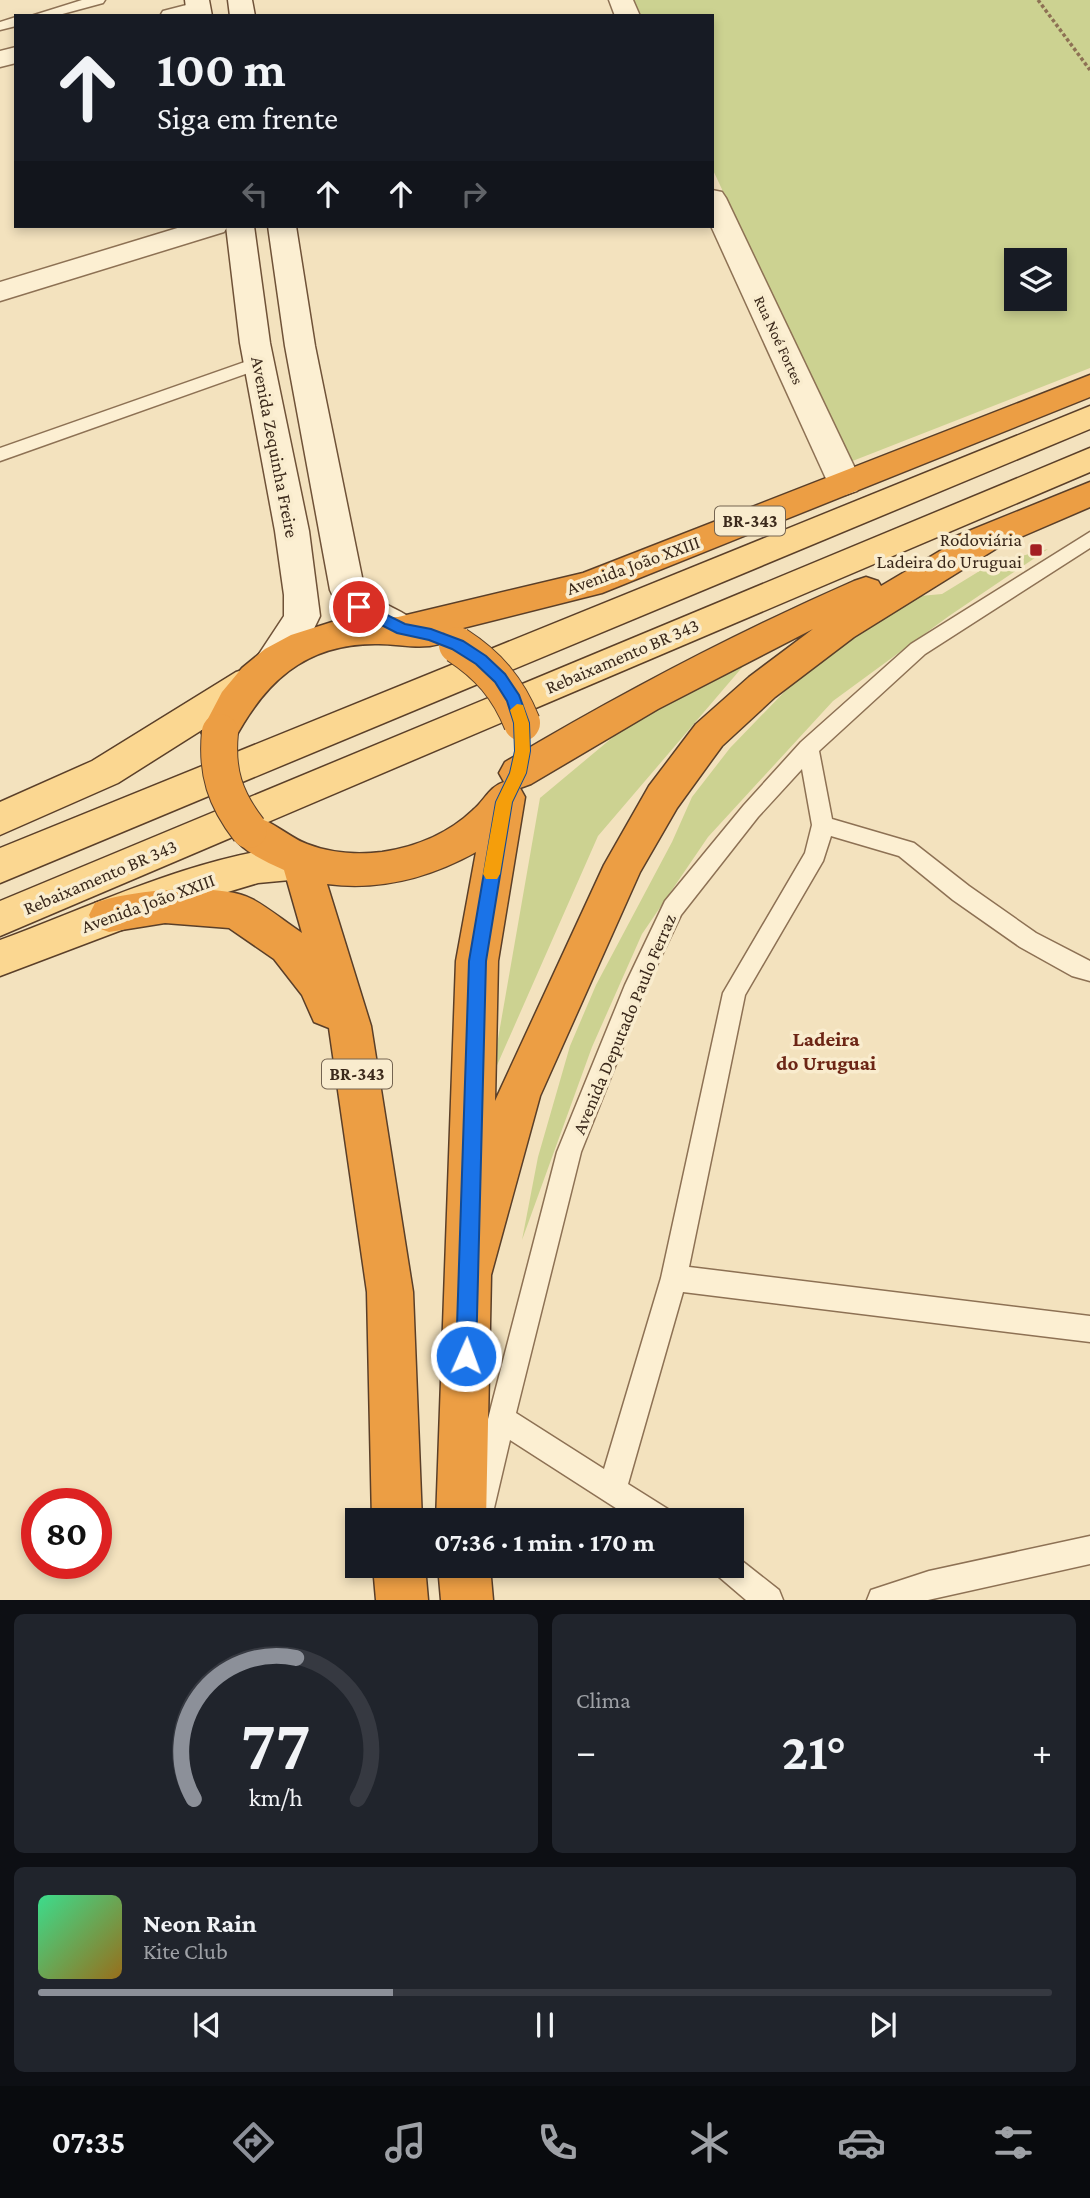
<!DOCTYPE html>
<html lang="pt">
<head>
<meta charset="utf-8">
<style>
  body { margin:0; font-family:"Crimson Pro",serif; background:#20242c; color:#f1f3f6; height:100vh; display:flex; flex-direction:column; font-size:26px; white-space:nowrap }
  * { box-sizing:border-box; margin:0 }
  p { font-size:23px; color:#9ea1a6 }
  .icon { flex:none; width:38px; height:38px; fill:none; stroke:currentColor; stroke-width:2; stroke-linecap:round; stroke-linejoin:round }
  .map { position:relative; height:1600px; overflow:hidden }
  .sheet { display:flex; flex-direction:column; gap:14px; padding:14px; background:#0d0f14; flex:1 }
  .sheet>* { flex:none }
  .top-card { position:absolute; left:14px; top:14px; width:700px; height:214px; border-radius:0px; box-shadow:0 4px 10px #0003; background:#171b24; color:#f1f3f6; overflow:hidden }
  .fabs { position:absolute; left:1004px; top:248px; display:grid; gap:14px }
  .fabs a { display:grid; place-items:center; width:63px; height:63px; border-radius:0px; background:#171b24; box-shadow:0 4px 10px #0003; font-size:35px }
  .speed { position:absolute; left:21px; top:1488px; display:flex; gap:14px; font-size:35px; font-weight:700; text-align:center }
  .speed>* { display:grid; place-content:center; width:91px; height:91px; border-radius:50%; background:#171b24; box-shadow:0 4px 10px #0003; line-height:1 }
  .speed .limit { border:10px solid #d22; background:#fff; color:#111 }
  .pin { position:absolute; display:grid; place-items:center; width:60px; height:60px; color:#fff; margin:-30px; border:4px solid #fff; border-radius:50%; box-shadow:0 2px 7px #0007 }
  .me { position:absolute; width:77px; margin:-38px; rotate:2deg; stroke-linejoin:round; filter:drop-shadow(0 0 5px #0008) }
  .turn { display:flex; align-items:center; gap:24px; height:147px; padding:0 28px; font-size:32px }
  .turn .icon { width:91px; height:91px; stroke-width:2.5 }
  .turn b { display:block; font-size:49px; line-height:60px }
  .lanes { display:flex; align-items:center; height:66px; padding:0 28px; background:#0003; justify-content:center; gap:35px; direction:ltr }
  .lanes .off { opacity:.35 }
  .big { font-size:52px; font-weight:700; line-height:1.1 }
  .sheet .widget { flex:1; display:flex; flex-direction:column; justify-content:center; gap:10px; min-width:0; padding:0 24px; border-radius:10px; background:#20242c }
  .sheet .dial { align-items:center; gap:0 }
  .dial svg { height:182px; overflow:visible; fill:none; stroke:#363941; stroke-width:7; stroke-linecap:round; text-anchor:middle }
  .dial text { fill:#f1f3f6; stroke:none }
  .song { display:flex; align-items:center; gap:21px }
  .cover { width:84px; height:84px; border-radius:10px; background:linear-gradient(135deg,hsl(150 70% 55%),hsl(40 70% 35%)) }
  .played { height:7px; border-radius:4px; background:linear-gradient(90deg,#8c9099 35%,#363941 35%) }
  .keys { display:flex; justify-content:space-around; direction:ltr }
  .heat { display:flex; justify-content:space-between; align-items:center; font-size:38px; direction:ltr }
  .sheet .tiles { flex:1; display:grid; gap:14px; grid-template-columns:1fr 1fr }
  .widget:last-child { grid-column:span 2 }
  .trip { position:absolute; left:345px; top:1508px; width:399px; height:70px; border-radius:0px; background:#171b24; box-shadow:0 4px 10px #0003; font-weight:700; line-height:70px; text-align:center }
  .menu { display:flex; height:112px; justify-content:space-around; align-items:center; background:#090b0e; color:#9ea1a6 }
  .menu .icon { width:49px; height:49px }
  .menu .active { color:#8c9099 }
  .menu b { font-size:32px; color:#f1f3f6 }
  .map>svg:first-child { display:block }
  .green { fill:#ccd291; fill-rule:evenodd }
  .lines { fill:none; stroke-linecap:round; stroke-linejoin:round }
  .lane-casing { stroke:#8d7154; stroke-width:3 }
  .street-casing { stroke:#8d7154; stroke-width:3 }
  .secondary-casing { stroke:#6f5238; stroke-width:3 }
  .primary-casing { stroke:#5a3f29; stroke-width:3 }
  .highway-casing { stroke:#5a3f29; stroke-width:3 }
  .path { stroke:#8d7154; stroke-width:3.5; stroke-dasharray:3.5 2.5; stroke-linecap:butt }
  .lane { fill:#fcefd2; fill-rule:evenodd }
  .street { fill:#fcefd2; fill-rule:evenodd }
  .secondary { fill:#fcefd2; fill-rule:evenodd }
  .primary { fill:#fbd791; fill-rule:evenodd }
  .highway { fill:#ec9e44; fill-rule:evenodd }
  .highway-bridge-casing { stroke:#5a3f29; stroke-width:38; stroke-linecap:butt }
  .highway-bridge { stroke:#ec9e44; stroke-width:36 }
  .route { fill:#1a73e8; stroke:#114b97; stroke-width:2 }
  .slow { fill:#f59e0b }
  .poi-dot { fill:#a31e22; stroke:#f9ecce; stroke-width:2.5 }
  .labels { text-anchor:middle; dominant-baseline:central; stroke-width:7; stroke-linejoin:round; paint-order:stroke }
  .far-street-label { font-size:16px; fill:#3b291b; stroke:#f9ecce }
  .shield { fill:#f9ecce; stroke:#746451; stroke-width:2 }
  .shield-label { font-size:18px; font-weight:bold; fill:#3b291b }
  .street-label { font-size:19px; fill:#3b291b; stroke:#f9ecce }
  .poi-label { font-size:19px; fill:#3b291b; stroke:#f9ecce; text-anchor:end }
  .neighbourhood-label { font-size:21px; font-weight:bold; fill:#6c2515; stroke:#f9ecce }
</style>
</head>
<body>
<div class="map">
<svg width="1090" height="1600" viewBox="0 0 1090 1600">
  <rect width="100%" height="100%" fill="#f3e2be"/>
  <g class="green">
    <path d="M634,0H1090V368L850,462L712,168V16H641ZM1017,261H1055V299H1017Z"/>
    <path d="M1048,549L949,616L833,701L708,837L642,934L592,1047L522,1240L538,1157L570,1046L596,985L672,842L692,797L730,748L790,686L898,598L942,594L991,564Z"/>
    <path d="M751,657L598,836L491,1079L540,798L649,707Z"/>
  </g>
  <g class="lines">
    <defs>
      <g id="lane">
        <path d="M82,0H105L103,3L55,16H31Z"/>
        <path d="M16,17V26L0,30V22Z"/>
        <path d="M259,357L267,363L265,367L0,461V448Z"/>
        <path d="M1090,532V548L925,654L819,751L832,819L914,843L969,886L1036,933L1090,961V981L1072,976L1020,947L953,900L899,856L831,836L823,861L745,995L689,1267L1090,1316V1342L683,1292L628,1484L671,1511L675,1521H636L510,1440L491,1521H471L467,1512L488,1419L557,1152L625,985L665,901L744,805L801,742L911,644ZM802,769L812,825L805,853L723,993L661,1278L604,1469L516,1413L581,1152L647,986L681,915L758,817Z"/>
        <path d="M1090,1536V1564L928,1600H867L871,1590L929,1571Z"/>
        <path d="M732,1553L779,1590L783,1600H746L718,1576L714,1566H732Z"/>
      </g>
      <g id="street">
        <path d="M609,0H633L640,16H615Z"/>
        <path d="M198,2L207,4L210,9L207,14L160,16L163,11Z"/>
        <path d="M16,47V63L0,67V51Z"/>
        <path d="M712,190L722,192L726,198L862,483L857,491L845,495L833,491L828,483L711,226Z"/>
        <path d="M184,226H228L224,232L0,301V282Z"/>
      </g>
      <g id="secondary">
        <path d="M185,0H209L212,16H187Z"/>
        <path d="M228,0H252L255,16H230Z"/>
        <path d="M226,226H254L270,343L309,531L320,616L308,641L286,670L273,674L260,670L255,660L284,616V595L275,531L240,343Z"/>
        <path d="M268,226H296L315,346L364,587C378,607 408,608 420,629L415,639C394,645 366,630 348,617C340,611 334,599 330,590L285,346Z"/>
      </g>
      <g id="primary">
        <path d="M1090,406V429L0,883V848Z"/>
        <path d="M1090,448V472L0,936V901Z"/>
        <path d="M249,668L262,672L267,682L262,692L118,783L0,835V802L92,761L236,672Z"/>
        <path d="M301,845L315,850L321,862L315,874L301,879L258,883L201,900L0,976V940C97,904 197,855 301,845Z"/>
      </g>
      <g id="highway">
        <path d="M1090,375V397L602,593L443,633L439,644C418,650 396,643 375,644C304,644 264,683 233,742L220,747L207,742L201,732L222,692L242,668L265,649L291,635L332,622L362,617H398L583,573Z"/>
        <path d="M1090,482V507L1002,545L854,637L775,697L722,746L677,808L640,872L540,1096L491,1275L486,1521H436L456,961L476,852C429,878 381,891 327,884L371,1026L413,1292L422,1521H372L367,1292L329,1028L314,1022L302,995L274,959L229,928L165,923L109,932L95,927L89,915L95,903C129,890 219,882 252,899C269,908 285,922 302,933L284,870C263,860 240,851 229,830L235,819C264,809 281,834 307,844C330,853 358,855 382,852C415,847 448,834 473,810C485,800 489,787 504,782L499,773L505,762C618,695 733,634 854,581L866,577L878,581L881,586L950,545L954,537ZM813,629L749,677L696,724L649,786L604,865L495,1101L498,961L525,797L520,788L531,784L658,709Z"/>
        <path d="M373,1566H425L428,1600H376Z"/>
        <path d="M438,1566H490L493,1600H441Z"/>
      </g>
    </defs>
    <use href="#lane" class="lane-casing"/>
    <use href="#street" class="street-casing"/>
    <use href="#secondary" class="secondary-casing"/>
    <use href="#primary" class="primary-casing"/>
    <use href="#highway" class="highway-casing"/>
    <path class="path" d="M1038,0L1090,70"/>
    <use href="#lane" class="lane"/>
    <use href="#street" class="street"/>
    <use href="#secondary" class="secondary"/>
    <use href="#primary" class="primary"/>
    <use href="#highway" class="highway"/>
    <defs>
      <g id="highway-bridge">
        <path d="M457,645C488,665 508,688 522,723"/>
        <path d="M220,732C216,772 225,799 249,830"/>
      </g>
    </defs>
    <use href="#highway-bridge" class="highway-bridge-casing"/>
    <use href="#highway-bridge" class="highway-bridge"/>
  </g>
  <path class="route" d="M359,601L405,624L431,629L463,641L486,656L505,674L519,695L529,723L530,751L526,773L512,802L486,961L476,1356L473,1363L466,1365L459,1363L456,1356L469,961L496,802L510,773L515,751L514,723L507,701L495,682L476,664L452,649L429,640L397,633L354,611L352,607Z"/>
  <path class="slow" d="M517,704L523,705L529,723L530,751L526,773L512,802L500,874L497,879H486L483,874L496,802L510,773L515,751L514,723L510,710Z"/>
  <rect class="poi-dot" x="1029" y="543" width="14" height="14" rx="3.5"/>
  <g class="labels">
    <g class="far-street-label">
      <text transform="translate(779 340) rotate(65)">Rua Noé Fortes</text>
    </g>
    <g class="shield">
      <rect x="715" y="506.5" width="70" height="29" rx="5"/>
      <rect x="322" y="1059.5" width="70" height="29" rx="5"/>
    </g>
    <g class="shield-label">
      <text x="750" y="521">BR-343</text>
      <text x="357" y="1074">BR-343</text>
    </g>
    <g class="street-label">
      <text transform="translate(275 447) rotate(79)">Avenida Zequinha Freire</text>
      <text transform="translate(633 565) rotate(-20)">Avenida João XXIII</text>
      <text transform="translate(622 656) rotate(-23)">Rebaixamento BR 343</text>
      <text transform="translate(100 877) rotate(-23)">Rebaixamento BR 343</text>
      <text transform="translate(148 903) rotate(-20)">Avenida João XXIII</text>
      <text transform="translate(624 1024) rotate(-67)">Avenida Deputado Paulo Ferraz</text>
    </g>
    <g class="poi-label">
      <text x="1022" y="539">Rodoviária<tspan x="1022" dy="22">Ladeira do Uruguai</tspan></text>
    </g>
    <g class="neighbourhood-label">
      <text x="826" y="1039">Ladeira<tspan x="826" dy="24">do Uruguai</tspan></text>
    </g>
  </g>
</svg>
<div class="fabs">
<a><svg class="icon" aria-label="layers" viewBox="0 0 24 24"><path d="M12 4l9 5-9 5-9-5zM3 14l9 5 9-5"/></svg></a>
</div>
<div class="speed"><div class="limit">80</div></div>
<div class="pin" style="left:359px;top:607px;background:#d93025"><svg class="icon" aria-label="arrive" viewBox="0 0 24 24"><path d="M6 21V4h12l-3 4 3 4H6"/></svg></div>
<svg class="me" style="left:466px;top:1356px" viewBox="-20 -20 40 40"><circle r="17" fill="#1a73e8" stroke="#fff" stroke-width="3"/><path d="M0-11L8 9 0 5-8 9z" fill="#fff"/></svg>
<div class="trip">07:36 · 1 min · 170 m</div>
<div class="top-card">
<div class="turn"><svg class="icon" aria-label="ahead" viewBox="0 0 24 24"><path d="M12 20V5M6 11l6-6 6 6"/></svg><div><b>100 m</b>Siga em frente</div></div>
<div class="lanes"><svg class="icon off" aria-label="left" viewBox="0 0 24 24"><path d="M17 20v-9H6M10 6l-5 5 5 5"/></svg><svg class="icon" aria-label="ahead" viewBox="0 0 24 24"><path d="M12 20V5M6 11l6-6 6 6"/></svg><svg class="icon" aria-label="ahead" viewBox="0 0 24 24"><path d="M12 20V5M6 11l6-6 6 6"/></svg><svg class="icon off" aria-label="right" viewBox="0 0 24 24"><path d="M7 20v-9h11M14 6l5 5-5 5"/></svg></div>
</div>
</div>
<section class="sheet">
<div class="tiles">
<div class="widget dial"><svg viewBox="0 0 100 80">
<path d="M14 69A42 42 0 1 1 86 69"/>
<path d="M14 69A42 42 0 0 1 59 7" stroke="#8c9099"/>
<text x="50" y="56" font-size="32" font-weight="700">77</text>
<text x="50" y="72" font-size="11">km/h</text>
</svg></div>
<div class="widget"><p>Clima</p>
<div class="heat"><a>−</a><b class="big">21°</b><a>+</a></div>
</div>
<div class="widget">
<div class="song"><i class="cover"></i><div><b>Neon Rain</b><p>Kite Club</p></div></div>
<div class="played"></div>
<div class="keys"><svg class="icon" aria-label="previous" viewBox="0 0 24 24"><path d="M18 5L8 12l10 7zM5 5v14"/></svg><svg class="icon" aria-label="pause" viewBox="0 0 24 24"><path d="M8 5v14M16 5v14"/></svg><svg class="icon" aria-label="next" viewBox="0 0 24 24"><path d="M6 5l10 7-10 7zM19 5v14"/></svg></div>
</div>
</div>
</section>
<nav class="menu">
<b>07:35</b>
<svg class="icon active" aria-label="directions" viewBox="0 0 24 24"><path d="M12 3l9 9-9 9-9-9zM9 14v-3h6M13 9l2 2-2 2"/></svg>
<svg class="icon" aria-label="music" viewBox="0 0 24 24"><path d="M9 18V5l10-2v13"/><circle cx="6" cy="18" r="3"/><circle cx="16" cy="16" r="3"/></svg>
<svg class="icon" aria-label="phone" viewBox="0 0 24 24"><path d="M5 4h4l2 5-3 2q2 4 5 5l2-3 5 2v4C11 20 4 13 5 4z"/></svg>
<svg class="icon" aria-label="climate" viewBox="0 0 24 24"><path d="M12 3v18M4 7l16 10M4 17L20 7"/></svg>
<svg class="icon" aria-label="car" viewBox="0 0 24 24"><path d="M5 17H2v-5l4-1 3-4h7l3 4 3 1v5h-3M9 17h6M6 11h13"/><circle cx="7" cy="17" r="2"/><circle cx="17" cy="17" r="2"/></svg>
<svg class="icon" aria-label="filters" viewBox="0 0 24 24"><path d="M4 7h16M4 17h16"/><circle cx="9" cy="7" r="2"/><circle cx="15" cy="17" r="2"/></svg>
</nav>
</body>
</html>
